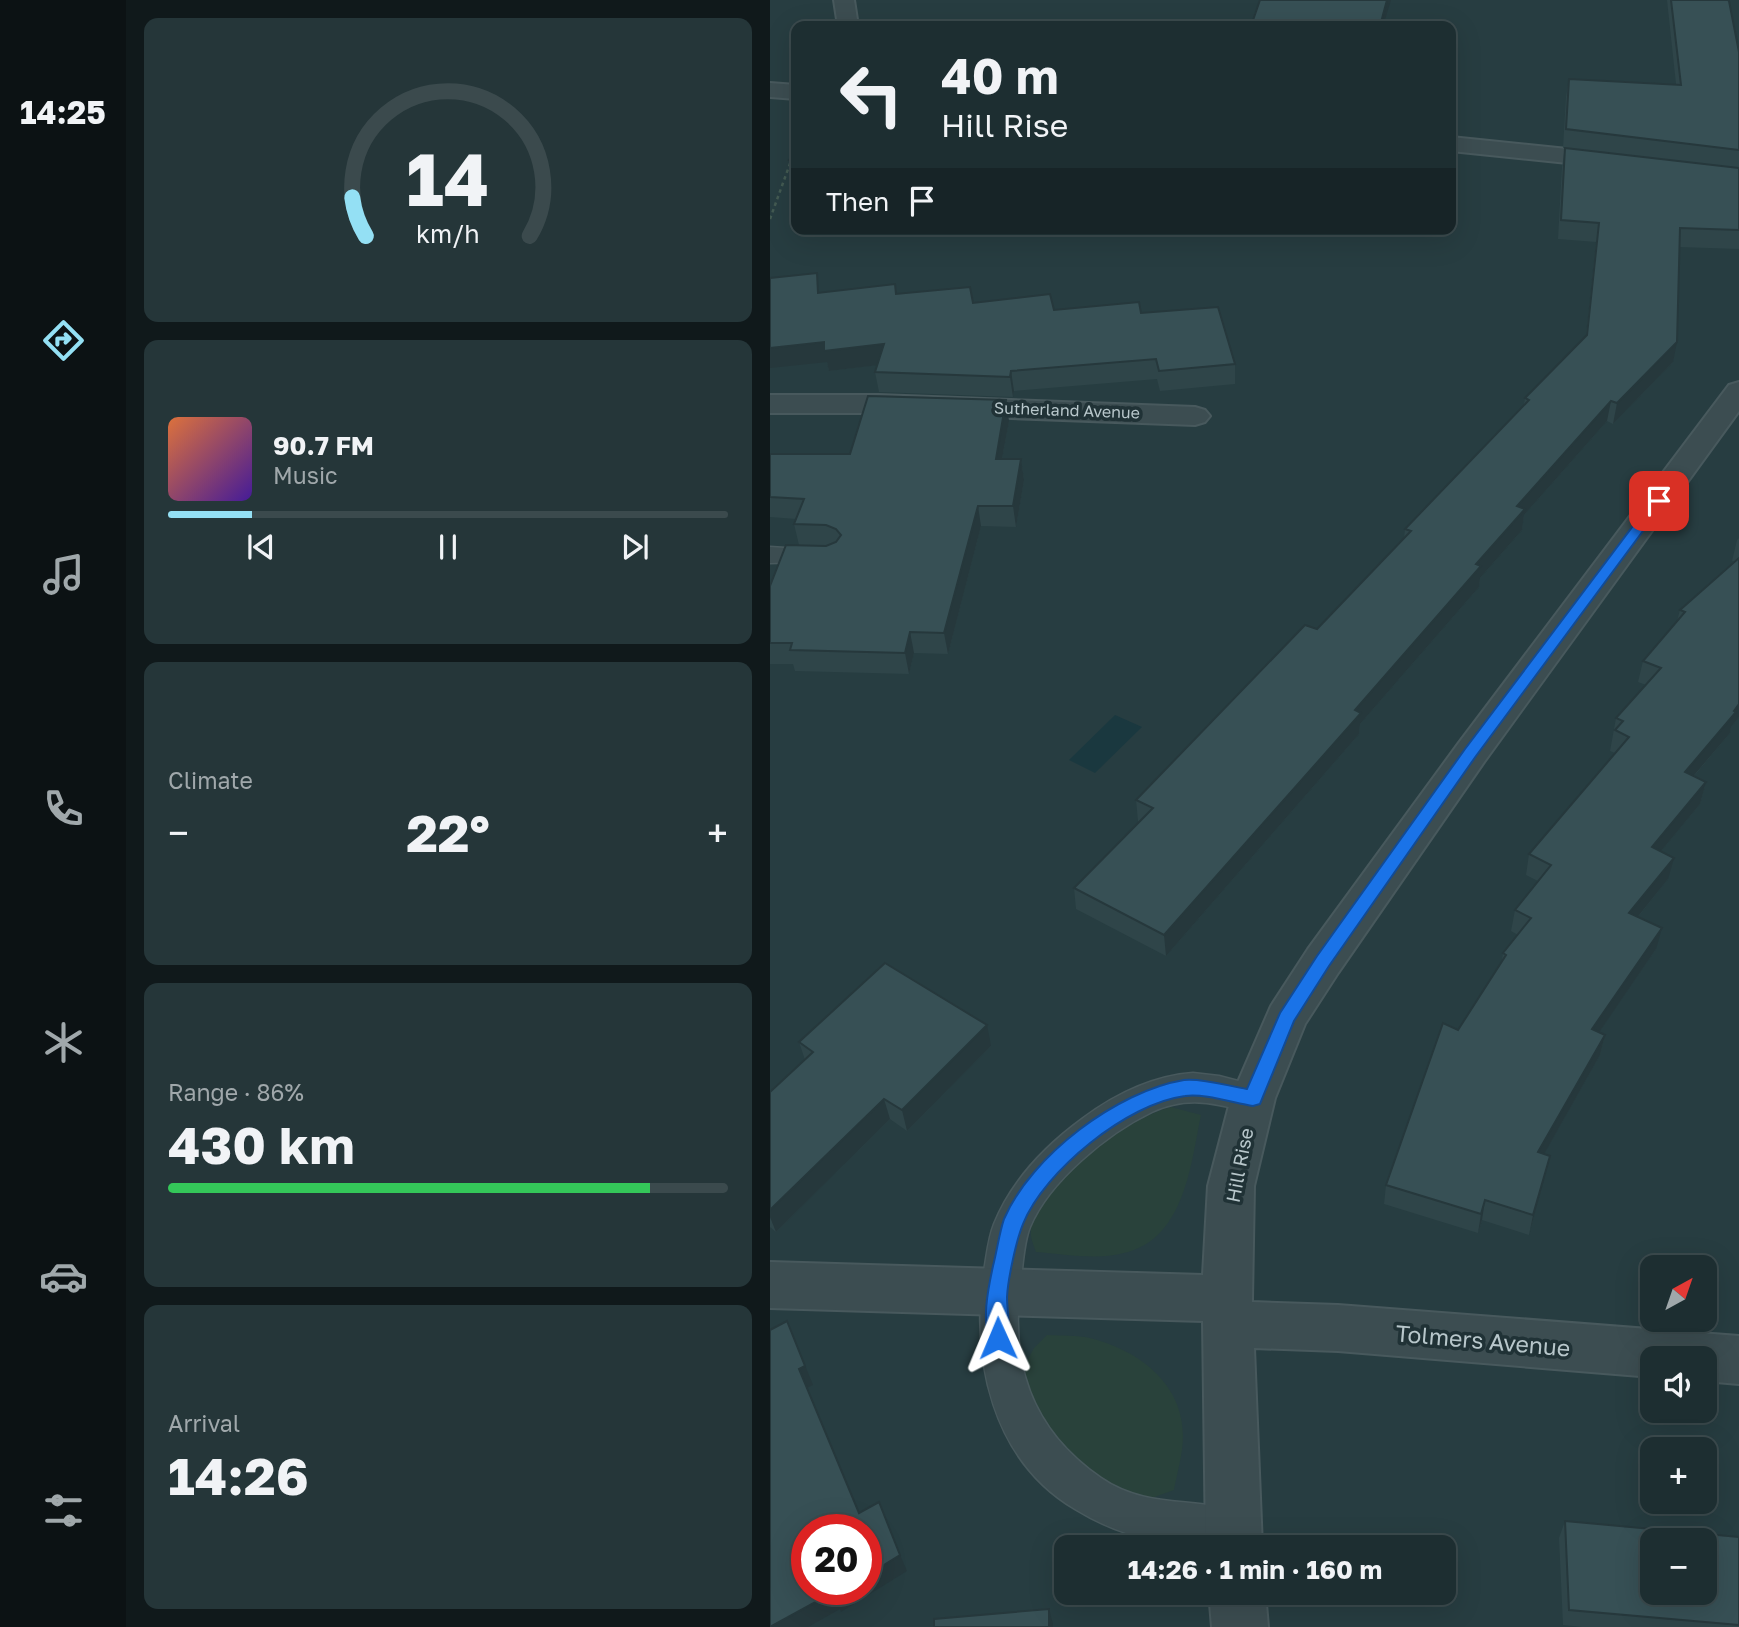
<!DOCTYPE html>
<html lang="en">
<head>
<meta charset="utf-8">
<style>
  body { margin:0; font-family:"Golos Text",sans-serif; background:#253639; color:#f1f3f6; height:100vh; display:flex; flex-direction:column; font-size:26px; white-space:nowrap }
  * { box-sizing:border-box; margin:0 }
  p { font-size:23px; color:#a0a8ab }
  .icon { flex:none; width:38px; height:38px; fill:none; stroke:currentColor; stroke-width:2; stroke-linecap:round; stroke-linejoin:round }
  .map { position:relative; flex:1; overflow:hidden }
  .sheet { display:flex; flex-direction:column; gap:18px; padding:18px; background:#10191b; width:644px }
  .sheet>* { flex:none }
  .banner { position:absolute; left:21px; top:21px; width:665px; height:214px; border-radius:14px; box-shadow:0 7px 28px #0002,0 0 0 2px #3b4a4d; background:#1d2e31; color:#f1f3f6; overflow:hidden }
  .needle { width:46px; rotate:40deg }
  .tools { position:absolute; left:870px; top:1255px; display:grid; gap:14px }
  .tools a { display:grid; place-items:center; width:77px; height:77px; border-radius:14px; background:#1d2e31; box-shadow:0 7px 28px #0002,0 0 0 2px #3b4a4d; font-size:35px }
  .speed { position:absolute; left:21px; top:1514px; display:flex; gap:14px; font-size:35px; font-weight:700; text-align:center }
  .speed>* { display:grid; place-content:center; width:91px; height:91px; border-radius:50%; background:#1d2e31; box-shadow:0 7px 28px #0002,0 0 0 2px #3b4a4d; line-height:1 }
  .speed .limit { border:10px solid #d22; background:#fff; color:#111 }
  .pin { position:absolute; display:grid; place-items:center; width:60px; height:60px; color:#fff; margin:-30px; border-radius:14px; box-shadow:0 4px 10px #0006 }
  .me { position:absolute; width:77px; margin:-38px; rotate:359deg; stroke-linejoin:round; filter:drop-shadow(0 0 5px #0008) }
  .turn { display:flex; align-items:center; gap:24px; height:147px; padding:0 35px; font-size:32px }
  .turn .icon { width:91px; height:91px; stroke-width:2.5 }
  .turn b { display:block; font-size:49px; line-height:60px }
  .then { display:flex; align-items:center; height:66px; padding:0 35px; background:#0003; gap:14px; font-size:26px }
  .big { font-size:52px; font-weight:700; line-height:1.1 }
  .sheet .tile { flex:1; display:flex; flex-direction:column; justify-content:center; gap:10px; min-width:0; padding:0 24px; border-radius:14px; background:#253639 }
  .sheet .dial { align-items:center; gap:0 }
  .dial svg { height:182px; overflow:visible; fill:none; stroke:#3b4a4d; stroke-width:7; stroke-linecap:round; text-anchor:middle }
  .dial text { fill:#f1f3f6; stroke:none }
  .song { display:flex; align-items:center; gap:21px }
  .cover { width:84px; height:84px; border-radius:10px; background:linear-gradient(135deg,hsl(20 70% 55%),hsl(260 70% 35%)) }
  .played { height:7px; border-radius:4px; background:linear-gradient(90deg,#94e0f4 15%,#3b4a4d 15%) }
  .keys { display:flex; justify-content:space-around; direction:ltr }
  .heat { display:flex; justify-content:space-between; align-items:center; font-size:38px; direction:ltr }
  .charge { height:10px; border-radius:5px; background:linear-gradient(90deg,#34c759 86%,#3b4a4d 0) }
  .trip { position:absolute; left:284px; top:1535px; width:402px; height:70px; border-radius:14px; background:#1d2e31; box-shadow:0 7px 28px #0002,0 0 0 2px #3b4a4d; font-weight:700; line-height:70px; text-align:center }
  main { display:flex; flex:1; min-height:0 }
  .tabs { display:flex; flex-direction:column; width:126px; justify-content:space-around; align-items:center; background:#0c1214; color:#a0a8ab }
  .tabs .icon { width:49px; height:49px }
  .tabs .on { color:#94e0f4 }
  .tabs b { font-size:32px; color:#f1f3f6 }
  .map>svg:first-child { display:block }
  .green { fill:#29423b }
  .water { fill:#1a383f }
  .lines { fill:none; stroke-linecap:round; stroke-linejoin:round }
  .lane-casing { stroke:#48595d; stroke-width:3 }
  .street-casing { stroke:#48595d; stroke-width:4 }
  .path { stroke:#435a52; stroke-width:2.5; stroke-dasharray:3.5 3.5; stroke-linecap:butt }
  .lane { fill:#3c4d51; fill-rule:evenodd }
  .street { fill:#3c4d51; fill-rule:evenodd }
  .wall { fill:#2f4549 }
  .shaded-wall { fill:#26383c }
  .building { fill:#375055; stroke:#26383c; stroke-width:2; fill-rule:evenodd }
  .route { fill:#1a73e8; stroke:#114b97; stroke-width:2 }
  .labels { text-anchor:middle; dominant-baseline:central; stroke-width:7; stroke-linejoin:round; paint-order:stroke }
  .far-street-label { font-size:16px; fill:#b8c7cb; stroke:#203236 }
  .street-label { font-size:19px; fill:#b8c7cb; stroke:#203236 }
  .near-street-label { font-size:23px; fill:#b8c7cb; stroke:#203236 }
</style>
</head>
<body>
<main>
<nav class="tabs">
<b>14:25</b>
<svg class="icon on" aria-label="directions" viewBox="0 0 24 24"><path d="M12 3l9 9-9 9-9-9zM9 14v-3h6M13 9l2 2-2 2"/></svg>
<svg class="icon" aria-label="music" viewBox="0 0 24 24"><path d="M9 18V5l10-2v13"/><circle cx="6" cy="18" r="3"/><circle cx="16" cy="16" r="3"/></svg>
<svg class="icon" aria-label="phone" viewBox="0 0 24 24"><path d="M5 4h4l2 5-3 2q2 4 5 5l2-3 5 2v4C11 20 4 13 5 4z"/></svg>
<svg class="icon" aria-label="climate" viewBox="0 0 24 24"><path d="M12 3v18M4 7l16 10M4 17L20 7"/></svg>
<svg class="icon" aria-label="car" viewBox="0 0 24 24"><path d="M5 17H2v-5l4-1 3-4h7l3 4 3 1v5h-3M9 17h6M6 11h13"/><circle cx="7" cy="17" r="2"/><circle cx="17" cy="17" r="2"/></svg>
<svg class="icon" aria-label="filters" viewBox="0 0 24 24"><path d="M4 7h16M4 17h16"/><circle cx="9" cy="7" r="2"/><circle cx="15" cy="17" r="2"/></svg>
</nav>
<section class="sheet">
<div class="tile dial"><svg viewBox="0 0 100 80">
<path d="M14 69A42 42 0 1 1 86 69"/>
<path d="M14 69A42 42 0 0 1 8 52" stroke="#94e0f4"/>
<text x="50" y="56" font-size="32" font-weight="700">14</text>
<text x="50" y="72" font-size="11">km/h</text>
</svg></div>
<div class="tile">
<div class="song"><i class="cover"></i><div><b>90.7 FM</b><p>Music</p></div></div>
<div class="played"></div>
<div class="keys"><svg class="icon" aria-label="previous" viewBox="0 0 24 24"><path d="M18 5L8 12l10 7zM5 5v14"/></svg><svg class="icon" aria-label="pause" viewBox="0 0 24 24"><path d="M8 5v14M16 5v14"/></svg><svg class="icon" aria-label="next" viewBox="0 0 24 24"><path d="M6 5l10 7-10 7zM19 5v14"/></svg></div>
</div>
<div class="tile"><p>Climate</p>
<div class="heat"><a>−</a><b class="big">22°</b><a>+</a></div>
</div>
<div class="tile"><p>Range · 86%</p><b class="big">430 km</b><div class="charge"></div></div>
<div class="tile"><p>Arrival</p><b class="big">14:26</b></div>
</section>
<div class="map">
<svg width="969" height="1627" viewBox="0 0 969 1627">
  <rect width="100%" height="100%" fill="#273d41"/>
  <g class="green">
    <path d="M401,1107L431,1115C421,1163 415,1236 358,1252C329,1261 295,1254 266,1252C264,1246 260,1238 261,1231C262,1184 359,1118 401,1107Z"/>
    <path d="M277,1335C291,1336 307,1335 320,1338C368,1350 413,1383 413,1436C413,1454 407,1473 404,1490L379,1499L367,1498L322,1476L271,1424L254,1377L256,1363L264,1348Z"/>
  </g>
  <path class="water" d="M345,715L372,727L325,773L299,760Z"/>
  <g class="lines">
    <defs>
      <g id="lane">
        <path d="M0,547L61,551L65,556L61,561L0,563Z"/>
        <path d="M423,1073L449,1076L495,1088L500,1098L495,1108C479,1114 466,1108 449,1105C426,1100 403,1102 382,1112C338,1133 279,1181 260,1227C254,1242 253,1262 251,1279C239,1362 260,1429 331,1478C379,1511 429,1495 478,1515L484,1530L478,1545L473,1547C410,1547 360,1543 305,1509C222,1460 201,1359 214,1271C217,1255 218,1239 224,1224C241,1182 275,1146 312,1119C344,1095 382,1076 423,1073Z"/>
      </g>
      <g id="street">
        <path d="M64,0H84L88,26H68Z"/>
        <path d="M0,83L26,85V99L0,97Z"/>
        <path d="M681,137L846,154L854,156L858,161L854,166L846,168L681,151Z"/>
        <path d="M969,382V411L714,762L568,973L535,1024L505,1098L484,1186L482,1299V1302L568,1305L969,1336V1384L934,1381V1358H882V1377L568,1351L484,1348L492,1547H436L433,1321L0,1308V1262L433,1275L438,1186L461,1098L501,1006L538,949L688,744L959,385Z"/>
        <path d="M0,395H109L425,407L435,410L440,416L435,422L425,425L109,413H0Z"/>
        <path d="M439,1592H495L498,1627H442Z"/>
      </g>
    </defs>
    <use href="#lane" class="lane-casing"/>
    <use href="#street" class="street-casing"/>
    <path class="path" d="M0,219L26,147"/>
    <use href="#lane" class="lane"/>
    <use href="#street" class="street"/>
  </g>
  <g class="wall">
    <path d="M897,0H958L969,52V249L909,247L903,362L843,424L837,421L754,515L752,530L710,578L709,587L590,724L589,734L396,956L306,909L304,888L369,822L368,821L366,800L547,629L634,539L635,529L754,405L755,398L816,336L826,242L788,239L792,167L795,148L885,158L793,148L796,97L799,79L906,84Z"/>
    <path d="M26,152V179H23L19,160Z"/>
    <path d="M50,292L127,294L284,310L371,313L465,364V384L390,391L387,379L244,391L243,397L109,392L105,372L107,365L59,371L57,362Z"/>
    <path d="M239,421L232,459H251L254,480L246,527L211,526L178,654L144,653L139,674L25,671L23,664H0V586L57,545H29L24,524L26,519L0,517V454H80Z"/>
    <path d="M969,538V717L961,727L960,733L924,776L936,782L930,804L891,851L898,879L868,917L886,949L829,1032L835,1035L830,1055L774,1154L780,1156L759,1235L712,1220L708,1233L614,1204L616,1185L688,1030L732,960L733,953L748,935L741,931L745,910L768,881L756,875L759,854L845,753L840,751L846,718L876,685L868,682L873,661L907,621L910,610L965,562L962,561L967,540Z"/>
    <path d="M29,1042L221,1046L137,1131L120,1119L6,1232L0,1227V1092L35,1060Z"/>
    <path d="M795,1521L969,1537V1627H812L793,1625L789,1538Z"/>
  </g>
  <g class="shaded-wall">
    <path d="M617,0H621L613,26H610Z"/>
    <path d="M54,342L114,344L117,364L59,371L57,362L0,368V348Z"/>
    <path d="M907,342L903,362L843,424L847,403Z"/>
    <path d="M241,371L244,391L243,397L240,377Z"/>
    <path d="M236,400L239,421L228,480L226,459Z"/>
    <path d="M841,401L837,421L754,515L752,530L710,578L709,587L590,724L589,734L396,956L394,935L585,710L706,564L747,506Z"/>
    <path d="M251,459L254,480L246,527L243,506Z"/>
    <path d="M208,506L211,526L178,654L174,633Z"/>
    <path d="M140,632L144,653L139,674L135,653Z"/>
    <path d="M969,704V717L961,727L960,733L909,793L915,772Z"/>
    <path d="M936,782L930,804L877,868L882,847Z"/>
    <path d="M904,858L898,879L854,934L859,913Z"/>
    <path d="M892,928L886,949L817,1050L822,1029Z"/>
    <path d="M217,1025L221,1046L137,1131L132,1110Z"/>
    <path d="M835,1035L830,1055L764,1172L768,1152Z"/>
    <path d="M114,1099L120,1119L6,1232L0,1217V1210Z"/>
    <path d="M780,1156L775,1175L759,1235L763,1215Z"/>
    <path d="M715,1200L712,1220L708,1233L711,1214Z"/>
    <path d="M17,1321L43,1385L37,1388L29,1369Z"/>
    <path d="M130,1555L137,1571L71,1612L70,1609L38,1627H1L62,1593L75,1589H96V1576Z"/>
    <path d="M279,1609L283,1624V1627H279Z"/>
  </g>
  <g class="building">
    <path d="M490,0H617L610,26H481Z"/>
    <path d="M901,0H958L959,1L969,52V150L796,129L799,79L911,85Z"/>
    <path d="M795,148L969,168V230L910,228L907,342L847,403L841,401L747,506L755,509L706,564L711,566L585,710L591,713L394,935L304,888L383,808L366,800L535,625L547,629L641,531L635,529L759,400L755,398L817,335L829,223L791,220Z"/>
    <path d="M26,152V161L19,160Z"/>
    <path d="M47,273L48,293L125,284L126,294L200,287L203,303L280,294L284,310L369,302L371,313L448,307L465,364L389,371L386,359L241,371L240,377L105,372L114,344L54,351V342L0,348V278Z"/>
    <path d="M98,396L236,400L226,459H251L243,506H208L174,633L140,632L135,653L20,650L22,643H0V586L16,545L56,546L66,542L71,535L66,529L56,525L24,524L34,499L0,497V454H80Z"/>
    <path d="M969,558V704L964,711L966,712L915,772L936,782L882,847L904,858L859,913L892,928L822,1029L835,1035L768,1152L780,1156L763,1215L715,1200L711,1214L616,1185L673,1023L688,1030L736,955L733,953L761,918L745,910L781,865L759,854L859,737L845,730L853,721L846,718L891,668L873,661L915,612L910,610Z"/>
    <path d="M115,963L217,1025L132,1110L114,1099L0,1210V1092L43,1052L29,1042Z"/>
    <path d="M17,1321L35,1366L29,1369L89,1513L109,1502L130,1555L96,1576V1530H37V1589H75L63,1596L62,1593L0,1627V1330Z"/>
    <path d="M795,1521L969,1537V1625L799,1610ZM882,1540H934V1592H882Z"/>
    <path d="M279,1609V1627H164V1619Z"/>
  </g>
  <path class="route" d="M889,497L895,501L893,504L706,756L559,966L524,1021L490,1104L483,1106C464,1103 433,1093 415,1096C358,1103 274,1171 253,1224C246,1241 238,1279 237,1297C237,1313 242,1330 236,1345L228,1347L221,1345C211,1322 218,1289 223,1266C227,1251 229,1234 234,1219C261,1156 347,1091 414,1080C433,1078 458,1086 477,1089L510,1013L547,956L695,749L884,498Z"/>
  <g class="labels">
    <g class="far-street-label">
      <text transform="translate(297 410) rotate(2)">Sutherland Avenue</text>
    </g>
    <g class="street-label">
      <text transform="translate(469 1165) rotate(-79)">Hill Rise</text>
    </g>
    <g class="near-street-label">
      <text transform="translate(713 1340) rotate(5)">Tolmers Avenue</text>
    </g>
  </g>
</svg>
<div class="tools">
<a><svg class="needle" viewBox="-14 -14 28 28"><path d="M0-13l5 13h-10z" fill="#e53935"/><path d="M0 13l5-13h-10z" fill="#a0a8ab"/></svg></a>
<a><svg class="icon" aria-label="sound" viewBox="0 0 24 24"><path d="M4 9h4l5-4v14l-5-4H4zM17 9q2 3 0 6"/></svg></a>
<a>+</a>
<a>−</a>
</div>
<div class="speed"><div class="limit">20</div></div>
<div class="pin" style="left:889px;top:501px;background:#d93025"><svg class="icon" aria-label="arrive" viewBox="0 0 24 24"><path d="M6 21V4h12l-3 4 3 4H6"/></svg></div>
<svg class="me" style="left:228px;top:1338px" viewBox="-20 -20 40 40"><path d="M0-17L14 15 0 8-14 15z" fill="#1a73e8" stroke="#fff" stroke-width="4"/></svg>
<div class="trip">14:26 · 1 min · 160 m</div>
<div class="banner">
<div class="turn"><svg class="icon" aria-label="left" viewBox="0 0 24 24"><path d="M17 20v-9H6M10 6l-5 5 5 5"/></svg><div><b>40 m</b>Hill Rise</div></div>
<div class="then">Then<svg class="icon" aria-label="arrive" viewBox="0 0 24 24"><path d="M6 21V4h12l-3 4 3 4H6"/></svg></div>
</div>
</div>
</main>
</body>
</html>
